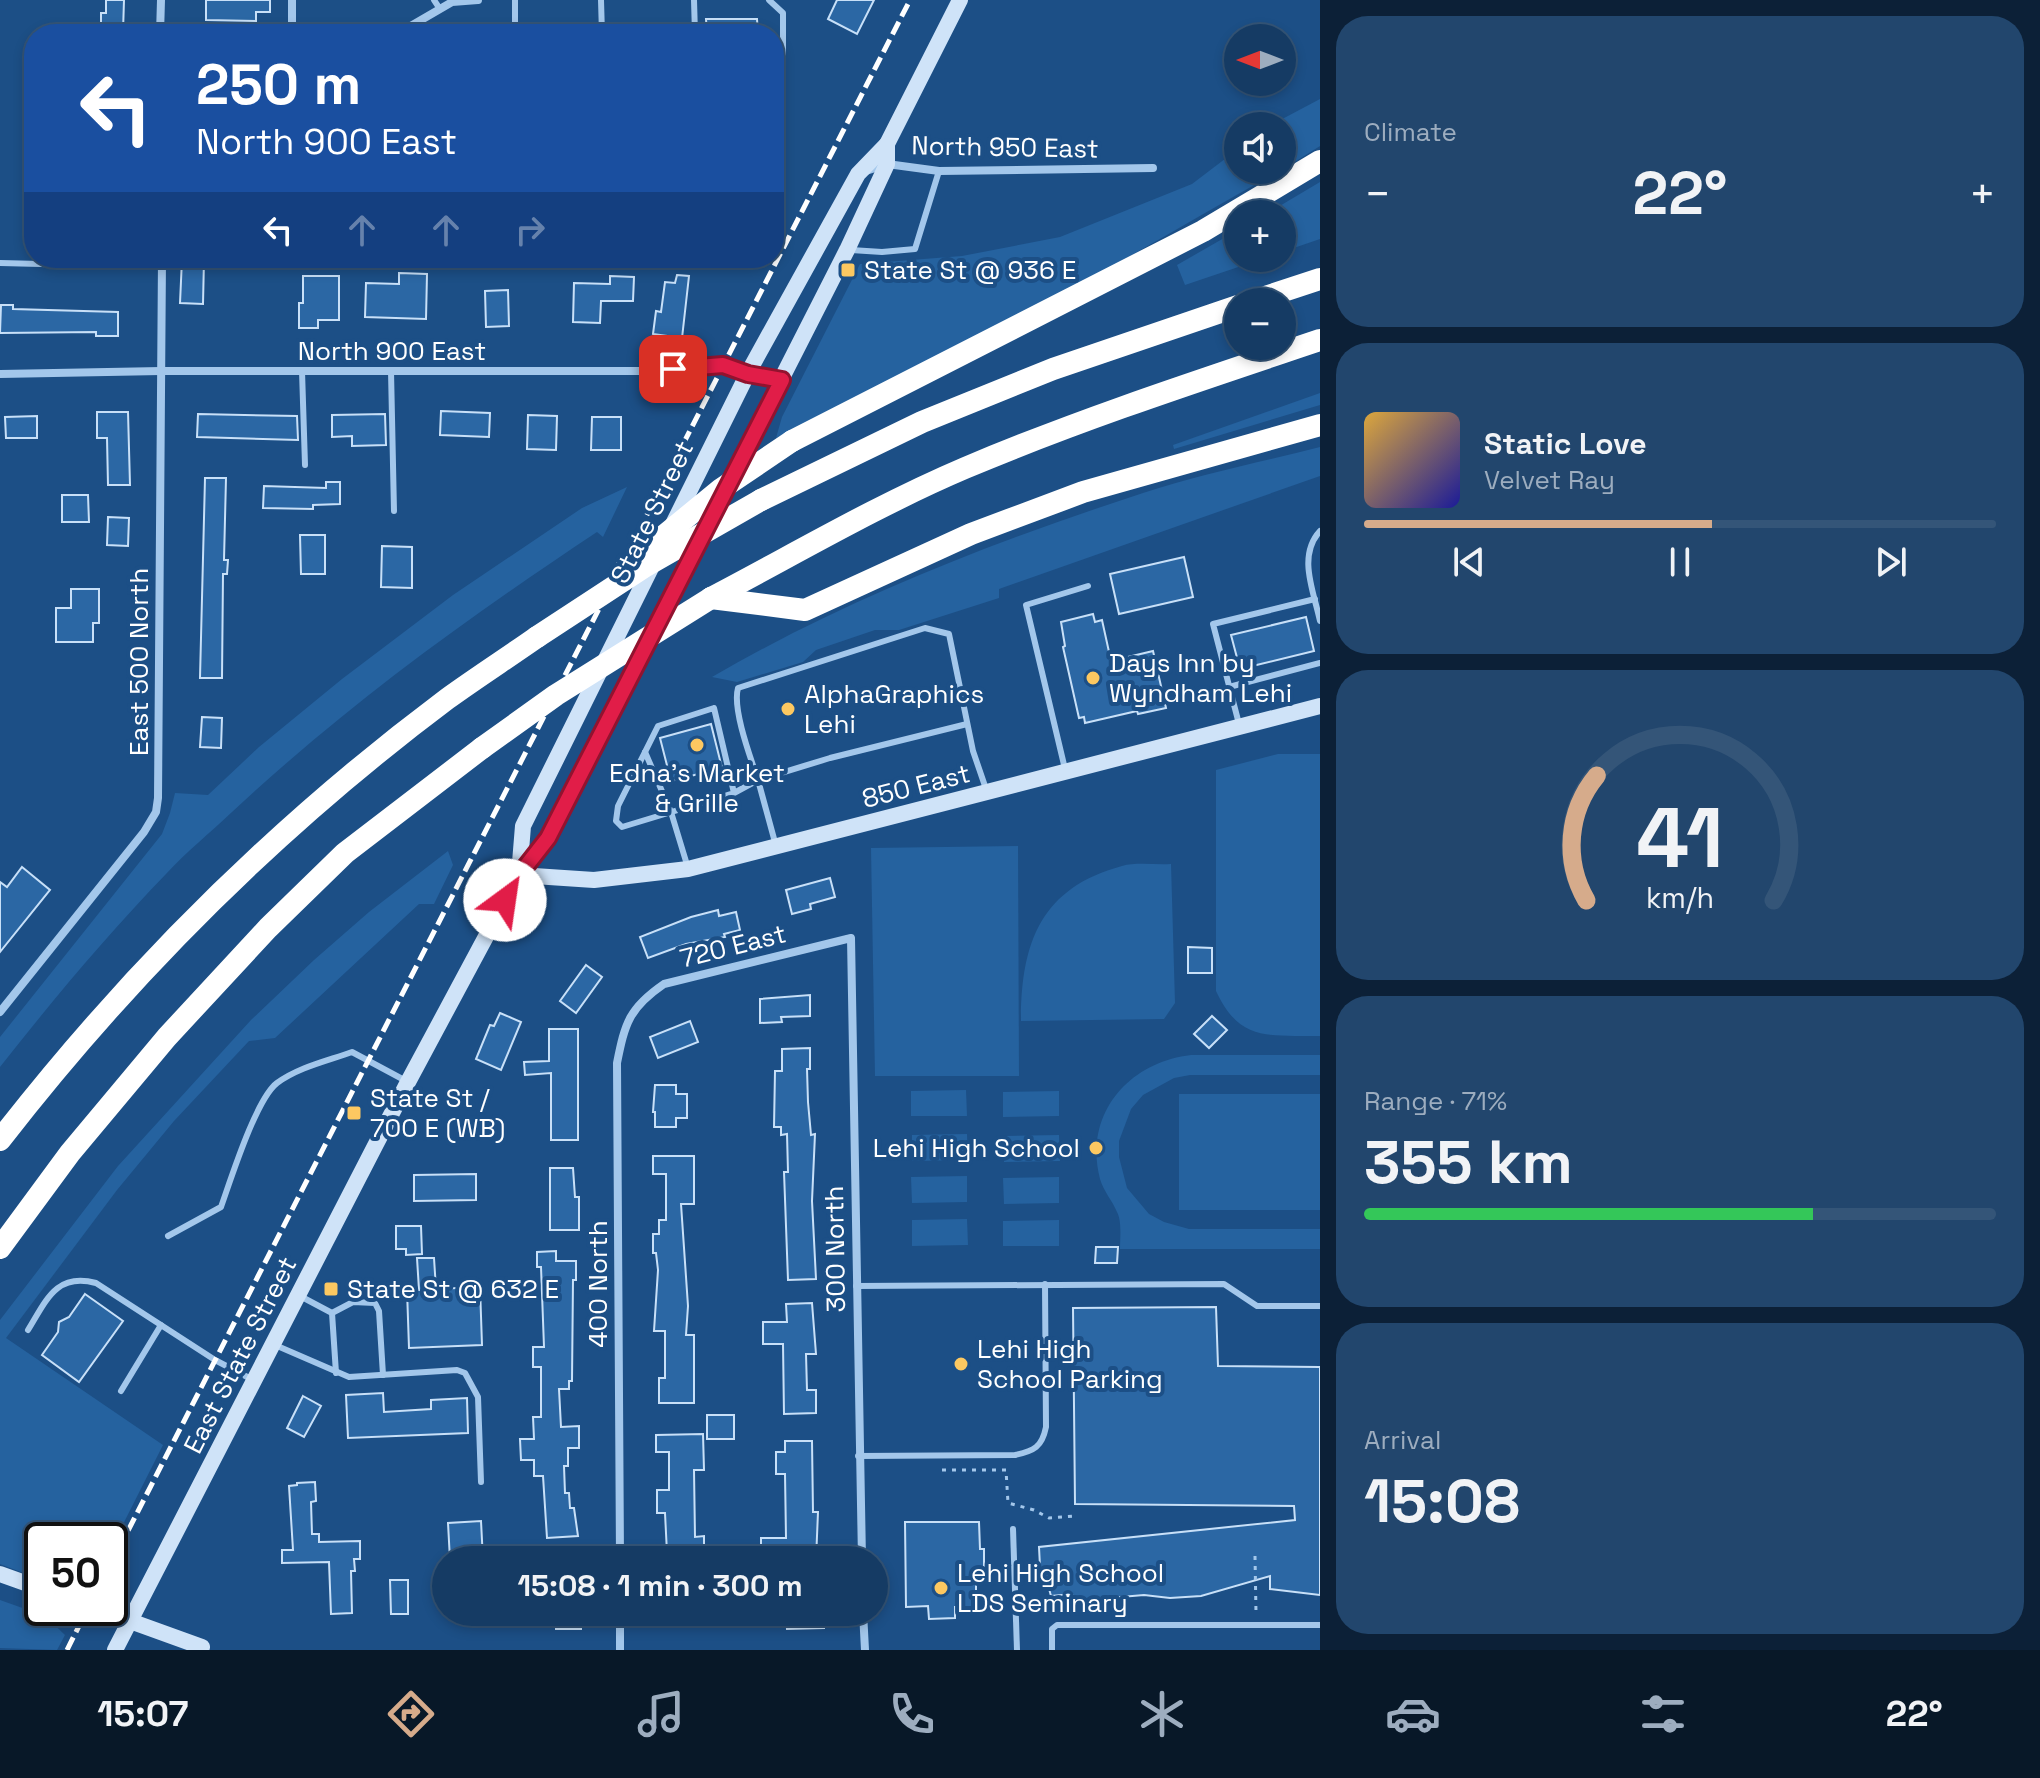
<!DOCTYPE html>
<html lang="en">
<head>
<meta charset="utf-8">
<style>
  body { margin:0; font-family:"Space Grotesk",sans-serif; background:#22466d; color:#f1f3f6; height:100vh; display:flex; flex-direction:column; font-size:30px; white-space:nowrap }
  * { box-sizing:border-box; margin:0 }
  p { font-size:26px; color:#9dadbf }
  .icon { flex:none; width:44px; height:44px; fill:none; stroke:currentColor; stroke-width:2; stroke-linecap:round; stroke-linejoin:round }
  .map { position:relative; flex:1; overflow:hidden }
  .panel { display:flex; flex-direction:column; gap:16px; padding:16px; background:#0c2037; width:720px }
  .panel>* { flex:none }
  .top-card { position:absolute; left:24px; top:24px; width:760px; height:244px; border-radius:32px; box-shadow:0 4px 12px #0003,0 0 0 2px #345578; background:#1a4fa0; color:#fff; overflow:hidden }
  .needle { width:52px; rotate:270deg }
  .tools { position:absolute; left:1224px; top:24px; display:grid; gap:16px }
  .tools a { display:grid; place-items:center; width:72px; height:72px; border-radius:50%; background:#153b64; box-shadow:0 4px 12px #0003,0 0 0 2px #345578; font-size:40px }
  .speed { position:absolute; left:24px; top:1522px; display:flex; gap:16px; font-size:40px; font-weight:700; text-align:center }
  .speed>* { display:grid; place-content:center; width:104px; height:104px; border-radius:50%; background:#153b64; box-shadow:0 4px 12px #0003,0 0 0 2px #345578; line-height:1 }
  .speed .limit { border:4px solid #111; border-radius:12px; background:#fff; color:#111 }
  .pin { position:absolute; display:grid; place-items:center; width:68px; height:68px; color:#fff; margin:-34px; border-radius:16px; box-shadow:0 4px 12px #0006 }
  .me { position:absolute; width:88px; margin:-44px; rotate:31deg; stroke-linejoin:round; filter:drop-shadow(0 0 6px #0008) }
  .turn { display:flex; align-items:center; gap:28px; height:168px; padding:0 40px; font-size:36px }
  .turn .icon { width:104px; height:104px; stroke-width:2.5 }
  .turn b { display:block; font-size:56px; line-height:68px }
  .lanes { display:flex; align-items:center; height:76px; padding:0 40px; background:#0003; justify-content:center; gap:40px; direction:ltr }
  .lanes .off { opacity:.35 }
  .big { font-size:60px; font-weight:700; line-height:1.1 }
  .panel .tile { flex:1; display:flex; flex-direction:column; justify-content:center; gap:12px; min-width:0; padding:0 28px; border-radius:32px; background:#22466d }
  .panel .dial { align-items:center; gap:0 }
  .dial svg { height:208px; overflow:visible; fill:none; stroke:#345578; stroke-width:7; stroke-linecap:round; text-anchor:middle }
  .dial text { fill:#f1f3f6; stroke:none }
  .song { display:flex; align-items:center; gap:24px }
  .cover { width:96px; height:96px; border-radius:12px; background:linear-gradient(135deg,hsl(40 70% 55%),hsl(240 70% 35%)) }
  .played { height:8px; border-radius:4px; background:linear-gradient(90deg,#d6ab8b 55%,#345578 55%) }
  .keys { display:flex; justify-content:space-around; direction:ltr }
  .heat { display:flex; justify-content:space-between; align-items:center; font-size:44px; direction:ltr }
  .charge { height:12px; border-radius:6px; background:linear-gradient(90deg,#34c759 71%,#345578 0) }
  .trip { position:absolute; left:432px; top:1546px; width:456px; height:80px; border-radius:40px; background:#153b64; box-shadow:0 4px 12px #0003,0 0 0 2px #345578; font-weight:700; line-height:80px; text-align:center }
  .menu { display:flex; height:128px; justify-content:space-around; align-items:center; background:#081828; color:#9dadbf }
  .menu .icon { width:56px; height:56px }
  .menu .selected { color:#d6ab8b }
  .menu b { font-size:36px; color:#f1f3f6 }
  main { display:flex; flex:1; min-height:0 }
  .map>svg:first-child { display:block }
  .green { fill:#25629f }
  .building { fill:#2b67a4; stroke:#c8e0f8; stroke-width:2 }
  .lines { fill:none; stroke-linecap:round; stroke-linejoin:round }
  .path { stroke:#a3c7eb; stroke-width:3; stroke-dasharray:4 6; stroke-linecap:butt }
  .lane { stroke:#a3c7eb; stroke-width:6 }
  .street { stroke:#a3c7eb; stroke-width:8 }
  .secondary { stroke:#cfe3f8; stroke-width:16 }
  .highway { stroke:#fff; stroke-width:22 }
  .rail { stroke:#fff; stroke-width:5; stroke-dasharray:14 6; stroke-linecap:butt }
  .secondary-bridge { stroke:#cfe3f8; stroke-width:16 }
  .highway-bridge { stroke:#fff; stroke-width:22 }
  .route-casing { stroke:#92132f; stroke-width:20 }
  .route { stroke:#e11d48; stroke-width:14 }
  .poi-dot { fill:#fcc861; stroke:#1c4f86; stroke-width:3 }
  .labels { text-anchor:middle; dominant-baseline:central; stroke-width:8; stroke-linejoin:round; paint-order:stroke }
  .street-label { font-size:26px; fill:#fff; stroke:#1c4f86 }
  .poi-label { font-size:26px; fill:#fff; stroke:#1c4f86; text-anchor:start }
</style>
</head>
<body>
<main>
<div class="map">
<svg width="1320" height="1650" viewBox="0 0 1320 1650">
  <rect width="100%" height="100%" fill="#1c4f86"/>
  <g class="green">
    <path d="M1320,99V146L1282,170V126H1269Z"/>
    <path d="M1238,149V170H1281C1116,263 951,363 776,438L782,417L860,264L962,256L1060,237L1192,184Z"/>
    <path d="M1320,182V239L1282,252V214H1266Z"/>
    <path d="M1238,230V258H1265L1185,285L1177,265Z"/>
    <path d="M1320,393V405L1174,449L1173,445Z"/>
    <path d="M1320,447V476L999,589V598L899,630H875L816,650L803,662L737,682L712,677C846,599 996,541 1143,493C1201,474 1261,462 1320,447Z"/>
    <path d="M627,487L603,537L597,532C466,619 347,705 232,812C210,833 186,852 166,874C107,935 52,1001 0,1067V1037L162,834L170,813L175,793L208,795L259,747L342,679L453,595L582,508Z"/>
    <path d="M1278,754H1320V1036C1270,1035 1240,1043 1216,991V770Z"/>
    <path d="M1018,846L1019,1076H875L871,848Z"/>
    <path d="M448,851L453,865L434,904H419L275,1038L249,1041L174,1121L117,1190L6,1338L163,1445L110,1550V1540H42V1580L0,1564V1320L118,1166L251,1020L314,960L369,912Z"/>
    <path d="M1171,864L1175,1003L1164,1019L1021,1021C1021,944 1040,888 1122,866C1136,862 1155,865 1171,864Z"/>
    <path d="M1191,1055H1320V1075H1190L1174,1078L1143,1095L1131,1109L1119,1141V1157L1127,1188L1149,1214L1164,1222L1189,1229H1320V1249H1120C1120,1238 1122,1221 1117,1212C1112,1200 1104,1192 1100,1179C1083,1114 1129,1062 1191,1055Z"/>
    <path d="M966,1090L967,1116H911V1091Z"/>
    <path d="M1059,1091V1116L1003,1117V1092Z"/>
    <rect x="1179" y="1094" width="141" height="116"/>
    <path d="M967,1134L968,1160L912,1161V1135Z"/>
    <path d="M1059,1135L1060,1161L1004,1162V1136Z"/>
    <path d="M967,1176V1202L912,1203L911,1177Z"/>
    <path d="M1059,1177V1203L1004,1204L1003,1178Z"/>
    <path d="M967,1219L968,1245L912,1246V1220Z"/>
    <path d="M1059,1220V1246H1003V1221Z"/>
    <path d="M0,1600L45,1616L65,1635L57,1650L0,1648Z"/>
  </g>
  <g class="building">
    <path d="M106,0H124L123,32L101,31V13H106Z"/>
    <path d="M206,0H270V12H256V21L206,20Z"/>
    <path d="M837,0H874L857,34L828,19Z"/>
    <path d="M706,19H757L758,34H707Z"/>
    <path d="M182,259H204L203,304L180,303Z"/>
    <path d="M399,273L427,274L426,319L365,317L366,283L399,284Z"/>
    <path d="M677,275L689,276L682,338L653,334L656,311L661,312L665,282L675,283Z"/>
    <path d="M303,276H339V320H318V328H299V303H303Z"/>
    <path d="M610,276L634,277L633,301H601L600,323L573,322L574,283L610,284Z"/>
    <path d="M508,290L509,326L486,327L485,291Z"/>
    <path d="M1,305H13V309L118,312V336H96V332L0,333Z"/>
    <path d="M441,411L490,413L489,437L440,435Z"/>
    <path d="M97,412H128L130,485H108L107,438H97Z"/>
    <path d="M198,414L297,416L298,440L197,437Z"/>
    <path d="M385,414L386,445L352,446V436L332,437V415Z"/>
    <path d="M528,415L557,416L556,450L527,449Z"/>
    <path d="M37,416V438H6L5,417Z"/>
    <path d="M592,417H621V450H591Z"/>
    <path d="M205,478H226L224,560H228L227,574H223L222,678H200Z"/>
    <path d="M326,482H340V504L313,505V509L263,508L264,486L326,488Z"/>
    <path d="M62,495H88L89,522H62Z"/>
    <path d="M108,517L129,518L128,546L107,545Z"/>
    <path d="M300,535H325V574H301Z"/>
    <path d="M382,546L412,547V588L381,587Z"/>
    <path d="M1184,557L1193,597L1119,614L1110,574Z"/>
    <path d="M71,589H99V623H93V642H56V608H71Z"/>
    <path d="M1093,614L1095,622L1102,620L1111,661L1153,651L1166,708L1138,714L1137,711L1085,723L1084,717L1079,718L1063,647L1065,646L1061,622Z"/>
    <path d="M1306,617L1314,651L1240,669L1231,635Z"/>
    <path d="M202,717L222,718L221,748L200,747Z"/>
    <path d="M711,724L722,768L671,781L660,738Z"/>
    <path d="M22,867L50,890L0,952V882L7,887Z"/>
    <path d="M830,878L835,897L810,904L811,909L792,914L786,890Z"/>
    <path d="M718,910L719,916L736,912L740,930L724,934L725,937L686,944L648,958L640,937L691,917Z"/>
    <path d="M1188,947L1212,948V973H1188Z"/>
    <path d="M586,965L602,977L576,1013L560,1001Z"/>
    <path d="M810,995V1016L781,1017L782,1022L760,1023V999Z"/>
    <path d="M500,1013L521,1022L501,1070L476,1059L490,1025L494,1026Z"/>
    <path d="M1212,1016L1227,1030L1209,1048L1194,1034Z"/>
    <path d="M690,1021L698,1042L658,1058L650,1037Z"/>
    <path d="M549,1029H578V1140H551V1073L525,1075L524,1062L549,1061Z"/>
    <path d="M810,1048V1069H807L808,1102L811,1135L815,1134L812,1201L816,1279L788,1280L784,1172H788L787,1134L781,1135V1127H774L775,1071H782V1049Z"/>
    <path d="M655,1085H676V1094H687V1118H676V1127H655V1112H653Z"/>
    <path d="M653,1156H694V1204H681L688,1306L686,1335H694V1403H659V1378H665V1331H654L658,1270L656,1253H653V1234H659V1220H666V1174H653Z"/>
    <path d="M550,1168H573L575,1197H579V1230H550Z"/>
    <path d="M476,1174V1200L414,1201V1175Z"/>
    <path d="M396,1226H421L422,1254L406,1255V1249H396Z"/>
    <path d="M1096,1247H1118L1117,1263H1095Z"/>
    <path d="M556,1251V1261H576V1280H573L572,1381H569V1389H559L561,1427L579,1426V1448H568V1466H564L565,1493H569L570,1508H574L578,1536L547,1538L543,1476H534V1460H521L520,1439H534L533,1417H541V1367H533V1347H544L541,1267H537V1252Z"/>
    <path d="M417,1258H434L436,1289L480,1287L482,1345L409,1348L407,1290H419Z"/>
    <path d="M85,1294L123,1321L79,1382L42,1355L58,1332L59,1322L69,1317Z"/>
    <path d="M812,1303L816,1354H806L807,1390H816V1413L784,1414L783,1344H763V1322H787L786,1304Z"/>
    <path d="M1216,1307L1218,1366L1320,1367V1595L1270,1589V1576L1201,1596L1170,1598L1144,1595L1074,1601L1072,1594L1051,1596L1048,1585L1041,1586L1039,1547L1295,1520L1294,1506L1075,1504L1073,1308Z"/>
    <path d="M383,1393L384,1412L431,1409V1400L467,1398L468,1433L348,1438L346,1395Z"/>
    <path d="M303,1396L321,1406L304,1437L287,1428Z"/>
    <rect x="707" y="1415" width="27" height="24"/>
    <path d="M703,1434L704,1470H694L695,1537L704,1536V1553H667L665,1513H657V1490H669V1452H656V1435Z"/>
    <path d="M785,1441H812L813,1512H818L816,1560L761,1557V1538H786L785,1474H776V1452H785Z"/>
    <path d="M315,1482L316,1501L311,1502L312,1534H319V1542L360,1541V1559H354L355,1571H351L352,1613L331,1614L329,1562L282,1563V1550H293L289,1486L297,1485V1483Z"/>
    <path d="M481,1521L483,1560H450L448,1523Z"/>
    <path d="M905,1522H979L980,1549H984V1569H976V1607H955V1618L929,1619L928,1606L906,1607Z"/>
    <path d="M390,1580H408V1614H391Z"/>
    <rect x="556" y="1612" width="25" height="17"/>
    <path d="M786,1612H824V1628L787,1629Z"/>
  </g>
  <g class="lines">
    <g class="path">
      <path d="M942,1470H1006L1008,1503L1034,1510L1049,1518L1075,1516"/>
      <path d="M1255,1556L1256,1613"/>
    </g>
    <g class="lane">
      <path d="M434,0L440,9"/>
      <path d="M515,0V34"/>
      <path d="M601,0L602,34"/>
      <path d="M694,0L695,34"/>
      <path d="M769,0L783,13V81"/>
      <path d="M851,250L882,252L915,249L939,171"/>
      <path d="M0,263L162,267"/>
      <path d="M302,371L305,465"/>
      <path d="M391,371L394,511"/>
      <path d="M1320,531C1297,556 1314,592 1320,621"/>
      <path d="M1229,687L1320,663"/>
      <path d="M1239,724L1213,624L1315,599"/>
      <path d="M645,752L671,812L688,868"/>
      <path d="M1065,769L1026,605L1088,586"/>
      <path d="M734,793L714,708L658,726L618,806L616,821L622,827L734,793L758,780C751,759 732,709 738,688L925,628L949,634L973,751L986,789"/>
      <path d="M776,846L758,780L830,758L967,724"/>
      <path d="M168,1236L221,1207C231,1179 256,1099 277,1083C299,1067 327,1061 352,1052L408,1082"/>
      <path d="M856,1286L1224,1284L1257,1306H1320"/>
      <path d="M300,1296L332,1313L336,1373"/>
      <path d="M332,1313L353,1302L375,1303L379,1311L383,1375"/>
      <path d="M28,1330C46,1301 56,1272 96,1283L215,1360L253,1380"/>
      <path d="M275,1345L349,1377L457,1370L465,1373L478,1397L481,1482"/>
      <path d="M121,1391L161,1325"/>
      <path d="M858,1456L1015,1455C1034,1451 1042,1447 1046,1427L1045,1284"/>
      <path d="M1013,1529L1017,1650"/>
      <path d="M1052,1650V1629L1057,1625H1320"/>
    </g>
    <g class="street">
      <path d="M160,34L161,0"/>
      <path d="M292,34V0"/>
      <path d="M397,34L452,2L478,0"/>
      <path d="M866,171L887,164L939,171L1153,168"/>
      <path d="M0,374L161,371H643L723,365L748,374L782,380"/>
      <path d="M0,1012L144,832L156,812L158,798L162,258"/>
      <path d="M620,1560L617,1063C625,1023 629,1008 664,984L851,938L862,1560"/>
      <path d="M620,1612V1650"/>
      <path d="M863,1612L865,1650"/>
    </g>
    <g class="secondary">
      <path d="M673,524L749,371L858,174L887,144L960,0"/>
      <path d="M519,875L523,826L655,560"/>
      <path d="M519,875L594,880L688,869L1320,706"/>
      <path d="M0,1574L42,1589"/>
      <path d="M115,1650L408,1082L519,875L548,838L847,250L887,164V144"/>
    </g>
    <g class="highway">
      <path d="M1250,302L1320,279"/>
      <path d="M792,441L1203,231L1320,161"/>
      <path d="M761,500L922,422L1053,369L1238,306"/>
      <path d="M711,598C795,554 878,505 965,468C1081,419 1201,380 1320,340"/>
      <path d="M711,598L805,610L971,534L1083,492L1320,425"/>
      <path d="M0,1140C128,975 280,824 447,699C476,678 507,658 537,637"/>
      <path d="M0,1248L70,1153L167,1037L268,928L345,853L482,748"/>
    </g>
    <g class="rail">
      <path d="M110,1566L910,0"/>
      <path d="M67,1650L88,1608"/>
    </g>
    <path class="secondary-bridge" d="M94,1608L202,1647"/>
    <g class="highway-bridge">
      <path d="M627,566L721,489L792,441"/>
      <path d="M537,637L644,567L761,500"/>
      <path d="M482,748L556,695L711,598"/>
    </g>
  </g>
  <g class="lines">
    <defs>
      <path id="route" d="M505,900L519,875L548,838L782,380L748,374L723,365L673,369"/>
    </defs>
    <use href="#route" class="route-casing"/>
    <use href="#route" class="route"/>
  </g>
  <g class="poi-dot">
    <rect x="840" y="262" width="16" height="16" rx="4"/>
    <circle cx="1093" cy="678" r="8"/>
    <circle cx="788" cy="709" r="8"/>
    <circle cx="697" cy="745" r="8"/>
    <rect x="346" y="1105" width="16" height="16" rx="4"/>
    <circle cx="1096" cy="1148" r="8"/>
    <rect x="323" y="1281" width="16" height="16" rx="4"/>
    <circle cx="961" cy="1364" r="8"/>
    <circle cx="941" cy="1588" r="8"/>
  </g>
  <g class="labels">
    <g class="street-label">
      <text transform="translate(1005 147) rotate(1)">North 950 East</text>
      <text x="392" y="351">North 900 East</text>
      <text transform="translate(652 512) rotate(-64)">State Street</text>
      <text transform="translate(139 662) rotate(-90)">East 500 North</text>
      <text transform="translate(916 786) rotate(-14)">850 East</text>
      <text transform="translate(733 946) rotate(-14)">720 East</text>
      <text transform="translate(835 1249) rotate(-91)">300 North</text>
      <text transform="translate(598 1284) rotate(-90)">400 North</text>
      <text transform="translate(240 1355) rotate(-63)">East State Street</text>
    </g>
    <g class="poi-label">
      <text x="864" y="270">State St @ 936 E</text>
      <text x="1109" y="663">Days Inn by<tspan x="1109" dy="30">Wyndham Lehi</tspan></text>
      <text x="804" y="694">AlphaGraphics<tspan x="804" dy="30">Lehi</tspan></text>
      <text x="697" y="773" text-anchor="middle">Edna's Market<tspan x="697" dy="30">&amp; Grille</tspan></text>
      <text x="370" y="1098">State St /<tspan x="370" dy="30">700 E (WB)</tspan></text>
      <text x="1080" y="1148" text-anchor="end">Lehi High School</text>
      <text x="347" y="1289">State St @ 632 E</text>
      <text x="977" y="1349">Lehi High<tspan x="977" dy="30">School Parking</tspan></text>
      <text x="957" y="1573">Lehi High School<tspan x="957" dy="30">LDS Seminary</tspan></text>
    </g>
  </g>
</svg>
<div class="tools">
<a><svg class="needle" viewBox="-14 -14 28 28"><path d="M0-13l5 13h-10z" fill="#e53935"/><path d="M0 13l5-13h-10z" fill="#9dadbf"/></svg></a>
<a><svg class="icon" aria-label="sound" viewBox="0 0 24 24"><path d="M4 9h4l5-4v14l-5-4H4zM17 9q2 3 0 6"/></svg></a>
<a>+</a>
<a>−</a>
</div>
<div class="speed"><div class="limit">50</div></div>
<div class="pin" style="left:673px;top:369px;background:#d93025"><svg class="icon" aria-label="arrive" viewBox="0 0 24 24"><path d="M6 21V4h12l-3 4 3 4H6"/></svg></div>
<svg class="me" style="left:505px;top:900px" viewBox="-20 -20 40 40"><circle r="19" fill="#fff"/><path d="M0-13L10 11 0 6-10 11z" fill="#e11d48"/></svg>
<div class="trip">15:08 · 1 min · 300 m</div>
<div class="top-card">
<div class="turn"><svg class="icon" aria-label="left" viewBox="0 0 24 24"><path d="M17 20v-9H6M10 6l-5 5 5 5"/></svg><div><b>250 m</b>North 900 East</div></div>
<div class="lanes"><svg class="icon" aria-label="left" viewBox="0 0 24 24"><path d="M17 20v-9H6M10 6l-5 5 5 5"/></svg><svg class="icon off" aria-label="ahead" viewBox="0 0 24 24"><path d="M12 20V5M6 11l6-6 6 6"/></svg><svg class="icon off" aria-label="ahead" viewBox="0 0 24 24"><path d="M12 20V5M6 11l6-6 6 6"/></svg><svg class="icon off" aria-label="right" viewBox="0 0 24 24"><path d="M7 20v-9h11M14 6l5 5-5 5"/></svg></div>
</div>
</div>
<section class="panel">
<div class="tile"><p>Climate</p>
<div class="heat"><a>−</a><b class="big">22°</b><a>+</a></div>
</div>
<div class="tile">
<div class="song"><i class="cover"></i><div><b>Static Love</b><p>Velvet Ray</p></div></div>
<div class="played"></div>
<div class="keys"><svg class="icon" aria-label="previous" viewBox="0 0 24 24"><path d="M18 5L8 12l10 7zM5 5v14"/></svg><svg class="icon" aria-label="pause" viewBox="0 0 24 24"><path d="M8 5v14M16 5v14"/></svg><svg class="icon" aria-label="next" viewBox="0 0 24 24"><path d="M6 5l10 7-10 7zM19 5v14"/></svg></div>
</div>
<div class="tile dial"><svg viewBox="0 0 100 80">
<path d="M14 69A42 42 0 1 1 86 69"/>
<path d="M14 69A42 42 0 0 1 18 21" stroke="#d6ab8b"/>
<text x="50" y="56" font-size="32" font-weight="700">41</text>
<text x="50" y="72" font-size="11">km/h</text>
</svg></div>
<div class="tile"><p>Range · 71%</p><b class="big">355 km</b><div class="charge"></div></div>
<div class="tile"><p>Arrival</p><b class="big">15:08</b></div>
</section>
</main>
<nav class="menu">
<b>15:07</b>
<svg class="icon selected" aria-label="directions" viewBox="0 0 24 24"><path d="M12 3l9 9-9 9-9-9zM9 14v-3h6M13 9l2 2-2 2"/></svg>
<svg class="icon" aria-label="music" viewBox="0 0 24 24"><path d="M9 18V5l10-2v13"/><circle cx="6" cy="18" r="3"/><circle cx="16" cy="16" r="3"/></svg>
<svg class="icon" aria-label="phone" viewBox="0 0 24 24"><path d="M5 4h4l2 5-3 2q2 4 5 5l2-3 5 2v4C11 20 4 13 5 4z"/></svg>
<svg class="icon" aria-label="climate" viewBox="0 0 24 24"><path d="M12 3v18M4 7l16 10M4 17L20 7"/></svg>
<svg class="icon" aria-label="car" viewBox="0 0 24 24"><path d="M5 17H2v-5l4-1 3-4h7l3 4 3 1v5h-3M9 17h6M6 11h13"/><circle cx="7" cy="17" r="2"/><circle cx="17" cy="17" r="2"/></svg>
<svg class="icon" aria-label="filters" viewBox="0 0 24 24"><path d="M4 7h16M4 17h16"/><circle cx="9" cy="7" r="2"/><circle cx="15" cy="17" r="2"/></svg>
<b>22°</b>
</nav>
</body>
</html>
